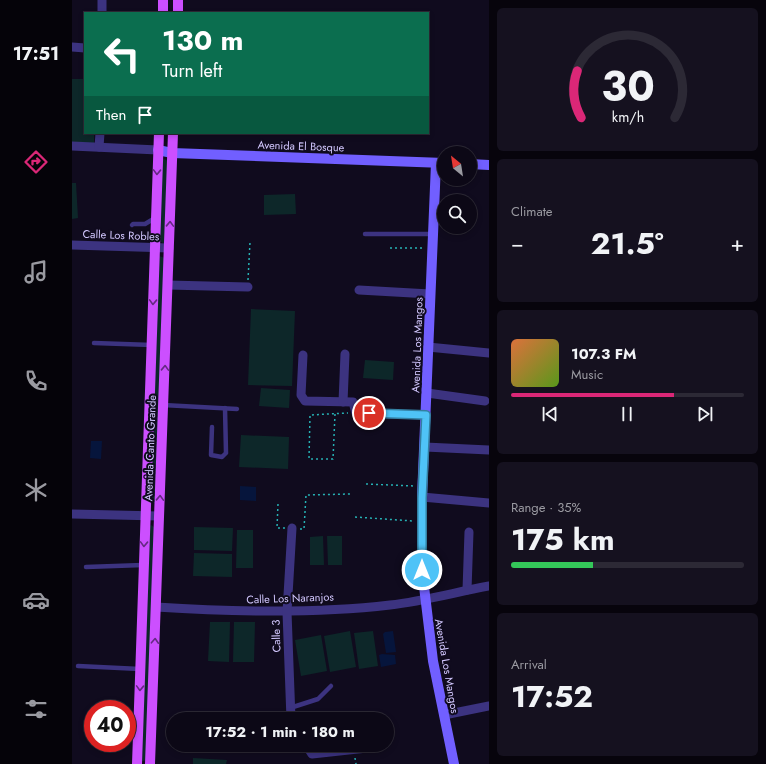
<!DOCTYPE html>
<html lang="en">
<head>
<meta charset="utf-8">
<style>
  body { margin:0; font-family:Jost,sans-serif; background:#15111f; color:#f1f3f6; height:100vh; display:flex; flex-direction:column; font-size:15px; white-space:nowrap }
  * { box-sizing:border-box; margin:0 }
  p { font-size:13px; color:#9a9aa1 }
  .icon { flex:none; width:22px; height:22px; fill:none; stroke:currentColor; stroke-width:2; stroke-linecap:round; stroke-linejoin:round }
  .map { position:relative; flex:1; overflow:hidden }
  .sheet { display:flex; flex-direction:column; gap:8px; padding:8px; background:#07040c; width:277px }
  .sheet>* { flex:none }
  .hud { position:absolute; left:12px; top:12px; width:345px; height:122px; border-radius:0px; box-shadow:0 2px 6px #0003,0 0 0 1px #2c2935; background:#0b6e4f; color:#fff; overflow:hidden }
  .needle { width:26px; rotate:330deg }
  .tools { position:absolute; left:365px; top:146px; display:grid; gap:8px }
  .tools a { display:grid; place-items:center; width:40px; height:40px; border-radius:50%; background:#0c0816; box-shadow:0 2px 6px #0003,0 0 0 1px #2c2935; font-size:20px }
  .speed { position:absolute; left:12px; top:700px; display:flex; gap:8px; font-size:20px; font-weight:700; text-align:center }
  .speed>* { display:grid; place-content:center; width:52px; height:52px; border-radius:50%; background:#0c0816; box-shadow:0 2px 6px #0003,0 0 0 1px #2c2935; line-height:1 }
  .speed .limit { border:6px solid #d22; background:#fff; color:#111 }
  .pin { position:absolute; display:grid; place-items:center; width:34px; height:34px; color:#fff; margin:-17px; border:2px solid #fff; border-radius:50%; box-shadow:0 1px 4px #0007 }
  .me { position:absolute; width:44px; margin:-22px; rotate:0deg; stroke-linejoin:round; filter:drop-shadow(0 0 3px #0008) }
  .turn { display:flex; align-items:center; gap:14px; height:84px; padding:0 12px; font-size:18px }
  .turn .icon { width:52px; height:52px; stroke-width:2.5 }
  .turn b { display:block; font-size:28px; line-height:34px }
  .then { display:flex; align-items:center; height:38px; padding:0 12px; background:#0003; gap:8px; font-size:15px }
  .big { font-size:30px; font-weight:700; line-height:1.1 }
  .sheet .widget { flex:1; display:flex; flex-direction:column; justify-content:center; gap:6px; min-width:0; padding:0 14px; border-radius:6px; background:#15111f }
  .sheet .dial { align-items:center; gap:0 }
  .dial svg { height:104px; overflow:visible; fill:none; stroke:#2c2935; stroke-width:7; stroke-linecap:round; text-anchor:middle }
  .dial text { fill:#f1f3f6; stroke:none }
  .song { display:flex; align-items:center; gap:12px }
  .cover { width:48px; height:48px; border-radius:6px; background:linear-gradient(135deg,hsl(20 70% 55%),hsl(90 70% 35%)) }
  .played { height:4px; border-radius:2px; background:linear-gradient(90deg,#db2777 70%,#2c2935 70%) }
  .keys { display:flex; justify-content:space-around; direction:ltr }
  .heat { display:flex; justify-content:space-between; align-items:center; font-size:22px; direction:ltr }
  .charge { height:6px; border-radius:3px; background:linear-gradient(90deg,#34c759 35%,#2c2935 0) }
  .trip { position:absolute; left:94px; top:712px; width:228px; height:40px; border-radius:20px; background:#0c0816; box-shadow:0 2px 6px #0003,0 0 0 1px #2c2935; font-weight:700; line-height:40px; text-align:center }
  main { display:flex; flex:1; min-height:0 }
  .menu { display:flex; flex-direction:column; width:72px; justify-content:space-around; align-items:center; background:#050309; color:#9a9aa1 }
  .menu .icon { width:28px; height:28px }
  .menu .current { color:#db2777 }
  .menu b { font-size:18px; color:#f1f3f6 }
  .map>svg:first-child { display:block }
  .green { fill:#0d2729 }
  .water { fill:#06153c }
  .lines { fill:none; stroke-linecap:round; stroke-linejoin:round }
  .path { stroke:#26b2b5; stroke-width:1.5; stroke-dasharray:2 3; stroke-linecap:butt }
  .lane { stroke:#3c3380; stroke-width:4.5 }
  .street { stroke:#3c3380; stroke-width:9 }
  .secondary { stroke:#715fff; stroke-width:10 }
  .primary { stroke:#cc4fff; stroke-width:10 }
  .oneway { stroke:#652a83 }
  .route-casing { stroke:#337fa1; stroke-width:10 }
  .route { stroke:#4fc3f7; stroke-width:7 }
  .labels { text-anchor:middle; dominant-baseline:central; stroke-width:4; stroke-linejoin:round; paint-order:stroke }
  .street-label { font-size:11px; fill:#d3c8ff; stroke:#100b1e }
</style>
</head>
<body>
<main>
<nav class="menu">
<b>17:51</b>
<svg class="icon current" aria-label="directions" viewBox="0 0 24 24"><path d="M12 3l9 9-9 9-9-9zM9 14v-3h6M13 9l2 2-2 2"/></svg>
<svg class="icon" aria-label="music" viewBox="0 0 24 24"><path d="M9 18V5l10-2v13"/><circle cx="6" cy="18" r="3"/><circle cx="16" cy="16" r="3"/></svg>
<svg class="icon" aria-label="phone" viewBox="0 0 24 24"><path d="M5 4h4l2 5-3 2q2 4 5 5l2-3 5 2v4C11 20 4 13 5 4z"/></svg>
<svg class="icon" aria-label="climate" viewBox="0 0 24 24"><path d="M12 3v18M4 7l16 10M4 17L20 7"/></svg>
<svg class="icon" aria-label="car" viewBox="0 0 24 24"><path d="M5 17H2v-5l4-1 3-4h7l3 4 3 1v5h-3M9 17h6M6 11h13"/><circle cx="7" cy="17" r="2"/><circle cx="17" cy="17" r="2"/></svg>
<svg class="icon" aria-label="filters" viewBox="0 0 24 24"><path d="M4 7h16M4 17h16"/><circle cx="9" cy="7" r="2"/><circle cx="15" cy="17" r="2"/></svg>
</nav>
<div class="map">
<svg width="417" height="764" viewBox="0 0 417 764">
  <rect width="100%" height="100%" fill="#100b1e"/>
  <g class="green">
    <path d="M0,79H13V133H22V144L0,143Z"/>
    <path d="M90,159L96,160L92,244L87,240Z"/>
    <path d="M0,183H4L6,218L0,219Z"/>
    <path d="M223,194L224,214L192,215V195Z"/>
    <path d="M87,256L93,258L83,503H79Z"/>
    <path d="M179,309L223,311L220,386L176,385Z"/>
    <path d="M293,360L322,362L321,380L291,378Z"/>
    <path d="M189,388L218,390L217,408L187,406Z"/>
    <path d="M169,435L217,437L216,469L167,467Z"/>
    <path d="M79,525L82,527L75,760L70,761L76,527Z"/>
    <path d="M122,527L161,528L160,551L122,550Z"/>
    <path d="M165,530H181V568H164Z"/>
    <path d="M251,536L252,565H238V537Z"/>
    <path d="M255,536H270V565H256Z"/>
    <path d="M122,553L160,554V577L121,576Z"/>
    <path d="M138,622H158L157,662L136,661Z"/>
    <path d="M162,622H183L182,662H161Z"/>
    <path d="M278,631L284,667L258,672L252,636Z"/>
    <path d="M301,631L306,666L287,669L282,633Z"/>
    <path d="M249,635L255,671L229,676L223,640Z"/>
    <path d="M121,758L155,760L154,764H121Z"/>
  </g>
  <g class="water">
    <path d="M19,441H30L29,459L18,458Z"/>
    <path d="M168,486L184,487V501L168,500Z"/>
    <path d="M321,631L324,652L314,653L311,634L313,632Z"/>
    <path d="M310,654L323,655L324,664L309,667L307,655Z"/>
  </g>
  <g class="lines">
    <g class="path">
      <path d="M318,248H352"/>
      <path d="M176,280L178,242"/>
      <path d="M263,414L261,459H237L238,415L276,413"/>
      <path d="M294,484L342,486"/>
      <path d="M206,504L205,528H213"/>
      <path d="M283,517L341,521"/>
      <path d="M228,529H232L234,495L278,494"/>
      <path d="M283,758L284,764"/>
    </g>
    <g class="lane">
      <path d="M60,225L61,224H73L83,218"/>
      <path d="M293,234H361"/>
      <path d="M59,235L72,236"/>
      <path d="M22,343L80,345"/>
      <path d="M91,405L165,409"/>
      <path d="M140,427L139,455L150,457L154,453L153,408"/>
      <path d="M14,567L71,565"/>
      <path d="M6,666L68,669"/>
      <path d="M218,708L246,699L259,686"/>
    </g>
    <g class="street">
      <path d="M30,13V0"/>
      <path d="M0,47L13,48"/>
      <path d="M0,146L86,150"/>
      <path d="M27,147L28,133"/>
      <path d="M0,245L97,248"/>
      <path d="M96,285L176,287"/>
      <path d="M287,290L358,294"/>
      <path d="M356,347L417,353"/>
      <path d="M231,355L229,395L233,401L281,402L284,413L354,415"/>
      <path d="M355,393L413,401"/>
      <path d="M271,402L273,354"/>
      <path d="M353,447L417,450"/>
      <path d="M350,497L417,503"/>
      <path d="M0,514L87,516"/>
      <path d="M395,590L397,532"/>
      <path d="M84,607C162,612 241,614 318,605C352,601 384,592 417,586"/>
      <path d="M372,715L417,706"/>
      <path d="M219,719L215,612L220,528"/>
      <path d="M229,745L235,746L240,754L295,748"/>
    </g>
    <g class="secondary">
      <path d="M86,150L100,153L372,163"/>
      <path d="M364,163L350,497V570L361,661L382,764"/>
      <path d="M398,164L417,165"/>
    </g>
    <g class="primary">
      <path d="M91,13V0"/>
      <path d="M106,13V0"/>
      <path d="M65,764L87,133"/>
      <path d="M78,764L101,133"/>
    </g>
  </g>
  <defs><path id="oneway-chevron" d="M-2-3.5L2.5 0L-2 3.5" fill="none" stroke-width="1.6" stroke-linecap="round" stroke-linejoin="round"/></defs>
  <g class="oneway">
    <use href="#oneway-chevron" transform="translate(85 172) rotate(92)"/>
    <use href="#oneway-chevron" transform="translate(98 224) rotate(-88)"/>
    <use href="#oneway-chevron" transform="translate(81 302) rotate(92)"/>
    <use href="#oneway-chevron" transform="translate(93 368) rotate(-88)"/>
    <use href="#oneway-chevron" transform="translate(88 498) rotate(-88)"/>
    <use href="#oneway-chevron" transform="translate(72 544) rotate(92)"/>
    <use href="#oneway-chevron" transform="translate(83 641) rotate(-87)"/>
    <use href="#oneway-chevron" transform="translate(68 688) rotate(92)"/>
  </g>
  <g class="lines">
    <defs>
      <path id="route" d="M297,413L354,415L350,498V570"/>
    </defs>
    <use href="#route" class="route-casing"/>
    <use href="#route" class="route"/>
  </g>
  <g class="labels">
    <g class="street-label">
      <text transform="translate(229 146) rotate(2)">Avenida El Bosque</text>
      <text transform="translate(49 235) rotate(2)">Calle Los Robles</text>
      <text transform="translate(345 345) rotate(-88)">Avenida Los Mangos</text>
      <text transform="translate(78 448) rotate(-88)">Avenida Canto Grande</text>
      <text transform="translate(218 598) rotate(-2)">Calle Los Naranjos</text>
      <text transform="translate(204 636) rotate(-92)">Calle 3</text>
      <text transform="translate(375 666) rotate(80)">Avenida Los Mangos</text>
    </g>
  </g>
</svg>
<div class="tools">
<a><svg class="needle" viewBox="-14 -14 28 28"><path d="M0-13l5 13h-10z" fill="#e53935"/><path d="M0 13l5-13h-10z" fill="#9a9aa1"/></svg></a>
<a><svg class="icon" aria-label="search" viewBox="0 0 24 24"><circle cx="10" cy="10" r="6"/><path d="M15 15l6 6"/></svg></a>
</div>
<div class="speed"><div class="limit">40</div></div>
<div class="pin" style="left:297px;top:413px;background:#d93025"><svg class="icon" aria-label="arrive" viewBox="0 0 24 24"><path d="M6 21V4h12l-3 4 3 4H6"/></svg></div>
<svg class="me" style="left:350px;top:570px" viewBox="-20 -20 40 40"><circle r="17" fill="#4fc3f7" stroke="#fff" stroke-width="3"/><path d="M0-11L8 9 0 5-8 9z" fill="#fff"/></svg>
<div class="trip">17:52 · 1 min · 180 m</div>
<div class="hud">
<div class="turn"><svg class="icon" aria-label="left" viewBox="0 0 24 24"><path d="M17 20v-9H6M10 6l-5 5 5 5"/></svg><div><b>130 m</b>Turn left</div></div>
<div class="then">Then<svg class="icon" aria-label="arrive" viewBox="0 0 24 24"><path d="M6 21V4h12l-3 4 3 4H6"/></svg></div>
</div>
</div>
<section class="sheet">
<div class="widget dial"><svg viewBox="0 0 100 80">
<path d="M14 69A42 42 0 1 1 86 69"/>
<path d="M14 69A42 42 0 0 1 11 33" stroke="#db2777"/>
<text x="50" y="56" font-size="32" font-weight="700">30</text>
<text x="50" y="72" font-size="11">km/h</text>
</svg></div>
<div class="widget"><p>Climate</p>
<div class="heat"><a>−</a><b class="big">21.5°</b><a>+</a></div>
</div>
<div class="widget">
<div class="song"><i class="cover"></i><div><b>107.3 FM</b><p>Music</p></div></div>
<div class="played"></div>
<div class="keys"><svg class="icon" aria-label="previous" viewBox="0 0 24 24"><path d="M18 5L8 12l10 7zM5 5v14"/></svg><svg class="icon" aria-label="pause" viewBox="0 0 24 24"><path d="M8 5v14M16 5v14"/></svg><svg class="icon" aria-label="next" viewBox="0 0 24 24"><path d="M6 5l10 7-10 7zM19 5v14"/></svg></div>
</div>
<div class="widget"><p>Range · 35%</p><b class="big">175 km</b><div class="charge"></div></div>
<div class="widget"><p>Arrival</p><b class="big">17:52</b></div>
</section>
</main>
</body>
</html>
